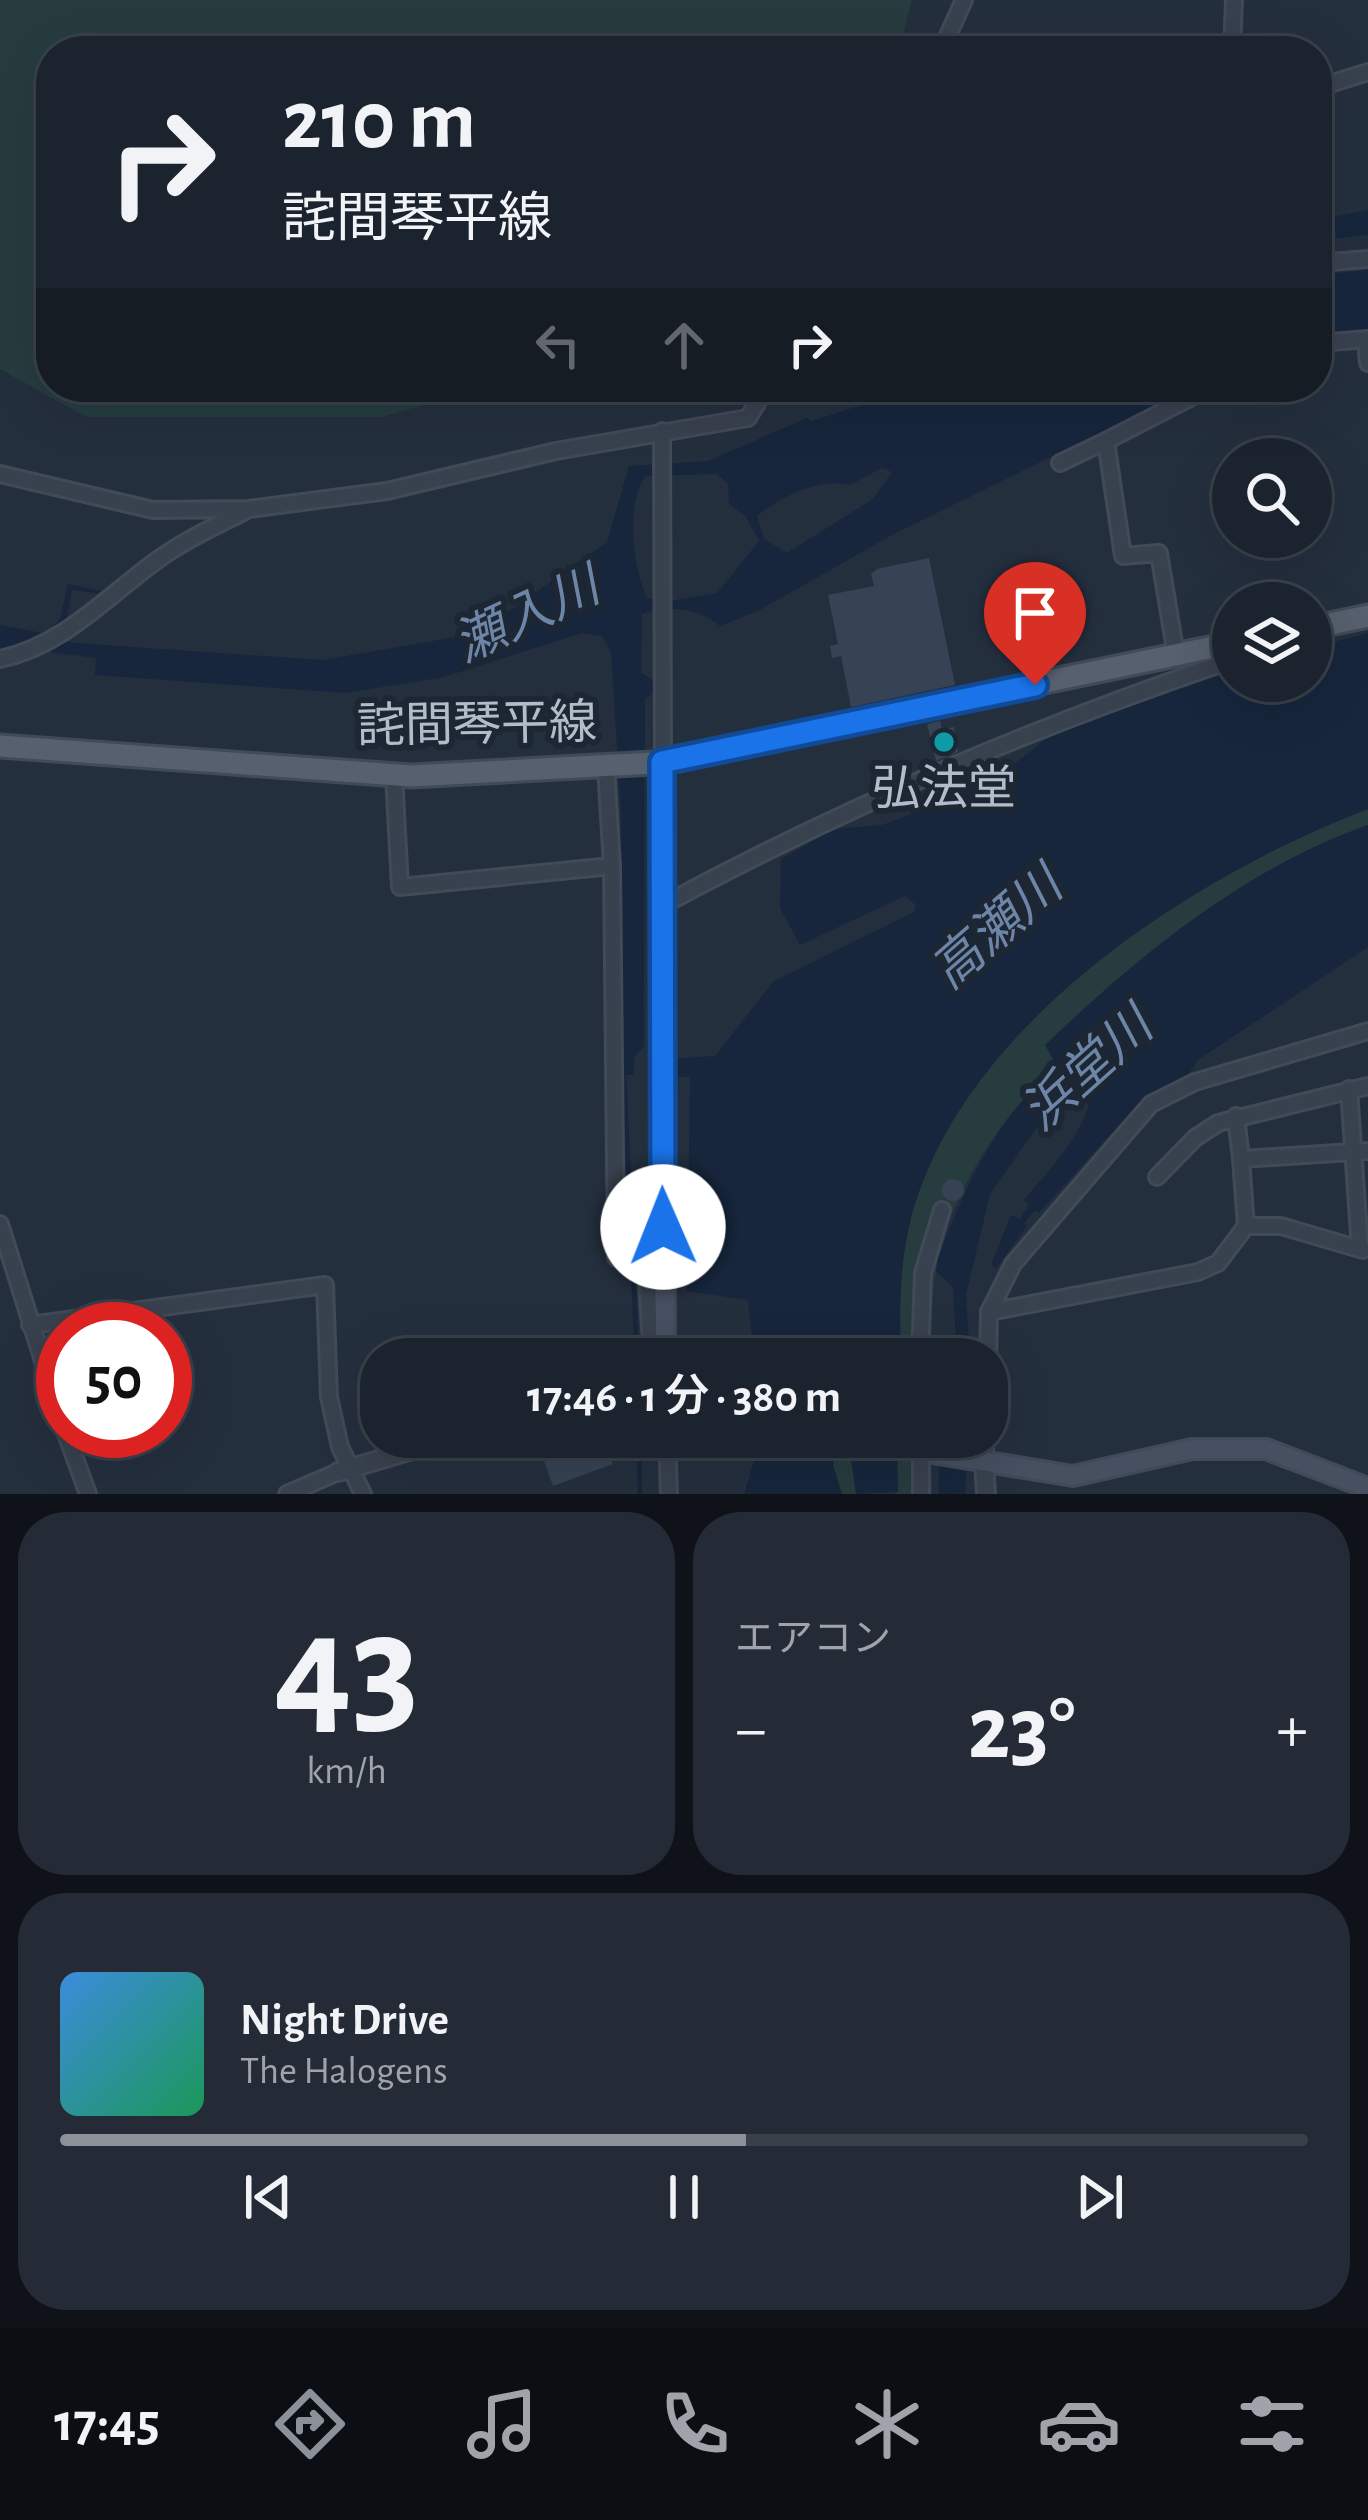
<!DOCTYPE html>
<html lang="ja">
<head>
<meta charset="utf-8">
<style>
  body { margin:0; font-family:"Alegreya Sans","Noto Sans JP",sans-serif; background:#242b36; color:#f1f3f6; height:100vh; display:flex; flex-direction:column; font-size:45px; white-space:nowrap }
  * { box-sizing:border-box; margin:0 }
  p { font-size:39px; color:#a0a4aa }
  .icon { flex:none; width:66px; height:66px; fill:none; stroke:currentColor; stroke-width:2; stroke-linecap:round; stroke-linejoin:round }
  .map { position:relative; height:1494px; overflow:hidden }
  .details { display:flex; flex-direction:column; gap:18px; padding:18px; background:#0f1319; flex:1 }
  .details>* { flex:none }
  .top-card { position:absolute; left:36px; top:36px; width:1296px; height:366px; border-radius:48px; box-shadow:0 12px 48px #0002,0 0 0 3px #39404a; background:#1b232e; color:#f1f3f6; overflow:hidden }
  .controls { position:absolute; left:1212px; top:438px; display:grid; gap:24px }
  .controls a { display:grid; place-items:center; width:120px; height:120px; border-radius:50%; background:#1b232e; box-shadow:0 12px 48px #0002,0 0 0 3px #39404a; font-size:60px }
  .speed { position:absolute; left:36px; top:1302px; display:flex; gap:24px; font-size:60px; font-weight:700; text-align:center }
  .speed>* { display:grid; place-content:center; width:156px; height:156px; border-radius:50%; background:#1b232e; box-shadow:0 12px 48px #0002,0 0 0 3px #39404a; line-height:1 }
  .speed .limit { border:18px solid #d22; background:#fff; color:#111 }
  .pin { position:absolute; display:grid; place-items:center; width:102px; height:102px; color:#fff; margin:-123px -51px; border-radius:50% 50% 50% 0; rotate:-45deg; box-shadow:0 0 12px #0007 }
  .pin .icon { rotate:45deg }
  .me { position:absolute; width:132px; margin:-66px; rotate:359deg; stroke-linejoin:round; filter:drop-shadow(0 0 9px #0008) }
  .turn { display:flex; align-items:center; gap:42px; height:252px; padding:0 48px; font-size:54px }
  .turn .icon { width:156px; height:156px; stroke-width:2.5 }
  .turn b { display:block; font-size:84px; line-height:102px }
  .lanes { display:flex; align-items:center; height:114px; padding:0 48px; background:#0003; justify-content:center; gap:60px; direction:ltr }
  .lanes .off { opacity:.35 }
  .big { font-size:90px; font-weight:600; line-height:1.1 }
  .details .card { flex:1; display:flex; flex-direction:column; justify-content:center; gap:18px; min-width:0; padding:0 42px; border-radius:48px; background:#242b36 }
  .details .dial { align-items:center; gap:0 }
  .dial b { font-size:156px; line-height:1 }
  .song { display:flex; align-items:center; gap:36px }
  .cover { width:144px; height:144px; border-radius:18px; background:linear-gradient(135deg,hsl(210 70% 55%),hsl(150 70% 35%)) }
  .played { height:12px; border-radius:6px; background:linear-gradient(90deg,#8c9099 55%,#39404a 55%) }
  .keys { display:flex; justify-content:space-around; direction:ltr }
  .heat { display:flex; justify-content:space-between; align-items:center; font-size:66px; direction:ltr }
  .details .tiles { flex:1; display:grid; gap:18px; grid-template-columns:1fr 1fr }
  .card:last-child { grid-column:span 2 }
  .trip { position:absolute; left:360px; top:1338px; width:648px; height:120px; border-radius:48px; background:#1b232e; box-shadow:0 12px 48px #0002,0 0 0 3px #39404a; font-weight:600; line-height:120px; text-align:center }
  .dock { display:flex; height:192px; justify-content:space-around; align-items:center; background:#0b0e12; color:#a0a4aa }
  .dock .icon { width:84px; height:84px }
  .dock .on { color:#8c9099 }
  .dock b { font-size:54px; color:#f1f3f6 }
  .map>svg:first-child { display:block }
  .green { fill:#263c3f }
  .water { fill:#17263c; fill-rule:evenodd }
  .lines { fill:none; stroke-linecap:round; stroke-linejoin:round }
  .stream { stroke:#17263c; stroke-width:4.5 }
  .river { stroke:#17263c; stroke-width:27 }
  .building { fill:#364354 }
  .minor-casing { stroke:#414a57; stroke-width:20 }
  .tertiary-casing { stroke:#414a57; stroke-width:22 }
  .secondary-casing { stroke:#414a57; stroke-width:24 }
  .primary-casing { stroke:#414a57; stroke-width:27 }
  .minor { stroke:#38414e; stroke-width:14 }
  .tertiary { stroke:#38414e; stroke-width:16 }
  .secondary { stroke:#465061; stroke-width:18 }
  .primary { stroke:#56606e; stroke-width:21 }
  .route-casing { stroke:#114b97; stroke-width:30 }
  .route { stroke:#1a73e8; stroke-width:21 }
  .culture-dot { fill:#0f9aa8; stroke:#1d2633; stroke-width:4.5 }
  .labels { text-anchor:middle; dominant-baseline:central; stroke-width:12; stroke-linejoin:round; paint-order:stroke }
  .street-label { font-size:48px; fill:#b4bcc9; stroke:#1d2633 }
  .poi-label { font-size:48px; fill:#b4bcc9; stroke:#1d2633 }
  .water-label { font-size:51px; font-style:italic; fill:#6d86a8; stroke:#1d2633 }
</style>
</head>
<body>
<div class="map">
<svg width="1368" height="1494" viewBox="0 0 1368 1494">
  <rect width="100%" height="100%" fill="#242f3e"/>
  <g class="green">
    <path d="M0,0H912L899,51H51V387H490L382,417H86L0,369Z"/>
    <path d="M1368,809V825C1243,870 1141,955 1045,1045L1057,1066C1003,1112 950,1193 937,1265C931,1295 932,1328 930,1359H901C899,1309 899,1263 912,1214C965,1023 1192,876 1368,809Z"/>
    <path d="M837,1437H848L856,1494H842L833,1465Z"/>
    <path d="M897,1437H930L932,1494H895Z"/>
  </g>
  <g class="water">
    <path d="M1368,210V235L1317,240V220Z"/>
    <path d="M1368,270V332L1317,336V275Z"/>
    <path d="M918,387H1193L892,535L760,610L720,626C701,608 664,604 642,614L641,673L655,681L656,689L645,700L644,1047L635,1056L633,1075H616L621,813L611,653L602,636L582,633L444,677L346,693L95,675L96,658L20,648L0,652V625L47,634L60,619L68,584L128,597L72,590L66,623L55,637L75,643L323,660L456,637L515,607L607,542L629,466L708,461L807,418L812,421ZM882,468L892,472L873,499L787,553L764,539L757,516C780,497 820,477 850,485ZM717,474L728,484L729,504L746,517L759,541L717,593L669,601L647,598C633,568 625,503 646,476Z"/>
    <path d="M1368,633V809C1192,876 965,1023 912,1214C899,1263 899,1309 901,1359H862L861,1344L856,1359H754L748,1300L687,1291L690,1077H669V1059L715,1056L774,981L914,912L916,905L905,896L800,945L780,908L781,859L834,829L882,825L985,787L1051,735L1233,670V681H1311V648Z"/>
    <path d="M1368,825V947L1198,1060L1188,1075L1144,1097L1039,1213L1035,1210L1024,1223L1027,1226L996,1269L991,1265L1011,1215L1020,1219L1029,1205L1024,1200C1048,1171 1094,1125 1090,1086L1079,1087L1042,1120L990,1194L966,1295L970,1359H957L953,1287L936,1271L938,1259C967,1182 994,1121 1057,1066L1045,1045C1140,955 1242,870 1368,825Z"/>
    <path d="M761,1437H837L833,1465L842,1494H744Z"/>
    <path d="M848,1437H897L898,1492L856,1494Z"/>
  </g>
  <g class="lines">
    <g class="stream">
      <path d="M624,1071L637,1359"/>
      <path d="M639,1437L640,1494"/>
    </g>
    <path class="river" d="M952,1494L953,1437"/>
  </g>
  <g class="building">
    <path d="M929,558L955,685L851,707L841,656L832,658L830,646L838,644L828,595L874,586L871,574L877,569Z"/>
    <path d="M940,721L942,729L954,727L958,752L936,761L927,724Z"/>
    <circle cx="953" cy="1190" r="11"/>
    <path d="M574,1437H603L613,1464L553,1486L540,1450Z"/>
  </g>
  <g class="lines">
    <defs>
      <g id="minor">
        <path d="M941,51L964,0"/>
        <path d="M1232,51L1234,0"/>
        <path d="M1317,88L1368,72"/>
        <path d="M1317,263L1368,259"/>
        <path d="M1366,340L1368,363"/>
        <path d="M1317,343L1368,339"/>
        <path d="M1304,387V388"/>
        <path d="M662,431L663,762"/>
        <path d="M1060,463L1106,441"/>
        <path d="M0,474L153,510L249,509L387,491L556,451L748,418L767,387"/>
        <path d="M1176,655L1159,553L1123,556L1106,441L1211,387"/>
        <path d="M0,659C63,646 105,598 156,561C183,541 214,527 245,511"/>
        <path d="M394,775L400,887L612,866L606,767"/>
        <path d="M612,866L616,1258H641L646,1265L652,1359"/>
        <path d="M665,904C843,808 1032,728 1223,663L1225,645"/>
        <path d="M1349,1089L1360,1249"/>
        <path d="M1236,1116L1241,1159"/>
        <path d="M1157,1177L1195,1138L1218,1123L1368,1086"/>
        <path d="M0,1224L63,1425"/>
        <path d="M1246,1226H1281L1363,1250"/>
        <path d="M989,1312L1013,1264L1151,1104L1195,1082L1368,1031"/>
        <path d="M30,1325L325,1285L329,1397L340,1447L363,1494"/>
        <path d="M920,1359L923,1273L942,1210"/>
        <path d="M987,1425L989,1312L1198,1272L1218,1263L1246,1226L1241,1159L1368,1151"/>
        <path d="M65,1431L88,1494"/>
        <path d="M667,1437L669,1494"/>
        <path d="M984,1463L986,1437"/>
        <path d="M287,1494L338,1472"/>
        <path d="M921,1494V1437"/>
      </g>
      <g id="tertiary">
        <path d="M984,1463L986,1494"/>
        <path d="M338,1472L456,1437"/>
      </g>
      <g id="secondary">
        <path d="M663,762L665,1359"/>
        <path d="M835,1437L1073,1476L1192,1449H1266L1368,1488"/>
      </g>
      <g id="primary">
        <path d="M1311,628L1368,616"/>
        <path d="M0,746L411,776L653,763L1233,643"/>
      </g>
    </defs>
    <use href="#minor" class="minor-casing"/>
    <use href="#tertiary" class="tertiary-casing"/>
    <use href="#secondary" class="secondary-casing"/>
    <use href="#primary" class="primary-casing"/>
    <use href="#minor" class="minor"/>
    <use href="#tertiary" class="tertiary"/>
    <use href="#secondary" class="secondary"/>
    <use href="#primary" class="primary"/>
  </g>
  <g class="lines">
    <defs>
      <path id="route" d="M663,1227L662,762L1035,685"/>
    </defs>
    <use href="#route" class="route-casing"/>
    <use href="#route" class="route"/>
  </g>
  <circle class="culture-dot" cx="944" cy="742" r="12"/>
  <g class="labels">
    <g class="street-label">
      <text transform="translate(477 726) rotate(-1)">詫間琴平線</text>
    </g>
    <g class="poi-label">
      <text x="944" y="790">弘法堂</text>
    </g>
    <g class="water-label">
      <text transform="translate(527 616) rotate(-25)">瀬入川</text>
      <text transform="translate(997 929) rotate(-41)">高瀬川</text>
      <text transform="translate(1088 1070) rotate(-42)">浜堂川</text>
    </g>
  </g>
</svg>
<div class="controls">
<a><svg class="icon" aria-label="search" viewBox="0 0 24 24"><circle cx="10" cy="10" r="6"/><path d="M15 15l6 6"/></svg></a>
<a><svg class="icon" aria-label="layers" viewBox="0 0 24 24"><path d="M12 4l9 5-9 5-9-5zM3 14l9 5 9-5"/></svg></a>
</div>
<div class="speed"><div class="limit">50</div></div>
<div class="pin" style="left:1035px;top:685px;background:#d93025"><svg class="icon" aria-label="arrive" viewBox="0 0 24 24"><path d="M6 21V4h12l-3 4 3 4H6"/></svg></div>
<svg class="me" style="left:663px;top:1227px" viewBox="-20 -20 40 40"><circle r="19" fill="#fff"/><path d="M0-13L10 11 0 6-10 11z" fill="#1a73e8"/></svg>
<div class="trip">17:46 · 1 分 · 380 m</div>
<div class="top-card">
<div class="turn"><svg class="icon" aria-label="right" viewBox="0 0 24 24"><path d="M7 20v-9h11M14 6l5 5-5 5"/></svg><div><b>210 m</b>詫間琴平線</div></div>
<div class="lanes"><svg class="icon off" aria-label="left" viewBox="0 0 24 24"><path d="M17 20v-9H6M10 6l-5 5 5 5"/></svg><svg class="icon off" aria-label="ahead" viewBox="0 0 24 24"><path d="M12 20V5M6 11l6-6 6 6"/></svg><svg class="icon" aria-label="right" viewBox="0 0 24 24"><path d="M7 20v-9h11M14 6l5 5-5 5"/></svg></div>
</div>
</div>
<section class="details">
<div class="tiles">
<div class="card dial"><b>43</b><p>km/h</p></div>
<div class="card"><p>エアコン</p>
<div class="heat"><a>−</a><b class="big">23°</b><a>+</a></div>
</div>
<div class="card">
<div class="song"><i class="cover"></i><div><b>Night Drive</b><p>The Halogens</p></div></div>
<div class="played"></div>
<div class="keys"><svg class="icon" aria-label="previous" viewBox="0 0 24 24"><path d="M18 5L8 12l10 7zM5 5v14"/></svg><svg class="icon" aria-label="pause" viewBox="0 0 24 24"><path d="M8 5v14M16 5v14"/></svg><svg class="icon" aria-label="next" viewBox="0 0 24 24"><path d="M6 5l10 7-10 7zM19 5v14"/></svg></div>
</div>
</div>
</section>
<nav class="dock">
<b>17:45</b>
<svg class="icon on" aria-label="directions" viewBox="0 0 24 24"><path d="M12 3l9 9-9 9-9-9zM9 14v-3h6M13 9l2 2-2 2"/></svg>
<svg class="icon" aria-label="music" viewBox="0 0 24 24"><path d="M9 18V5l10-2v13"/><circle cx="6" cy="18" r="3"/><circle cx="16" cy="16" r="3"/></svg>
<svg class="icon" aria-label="phone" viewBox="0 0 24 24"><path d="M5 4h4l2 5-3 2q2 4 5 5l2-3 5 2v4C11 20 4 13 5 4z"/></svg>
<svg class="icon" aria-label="climate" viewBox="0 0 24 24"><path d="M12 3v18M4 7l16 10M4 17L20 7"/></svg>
<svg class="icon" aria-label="car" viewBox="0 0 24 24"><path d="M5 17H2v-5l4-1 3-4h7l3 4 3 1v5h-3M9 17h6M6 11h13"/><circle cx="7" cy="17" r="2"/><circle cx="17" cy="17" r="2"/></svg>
<svg class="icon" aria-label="filters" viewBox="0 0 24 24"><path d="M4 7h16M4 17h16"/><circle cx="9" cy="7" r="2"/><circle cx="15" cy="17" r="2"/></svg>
</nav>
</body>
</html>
